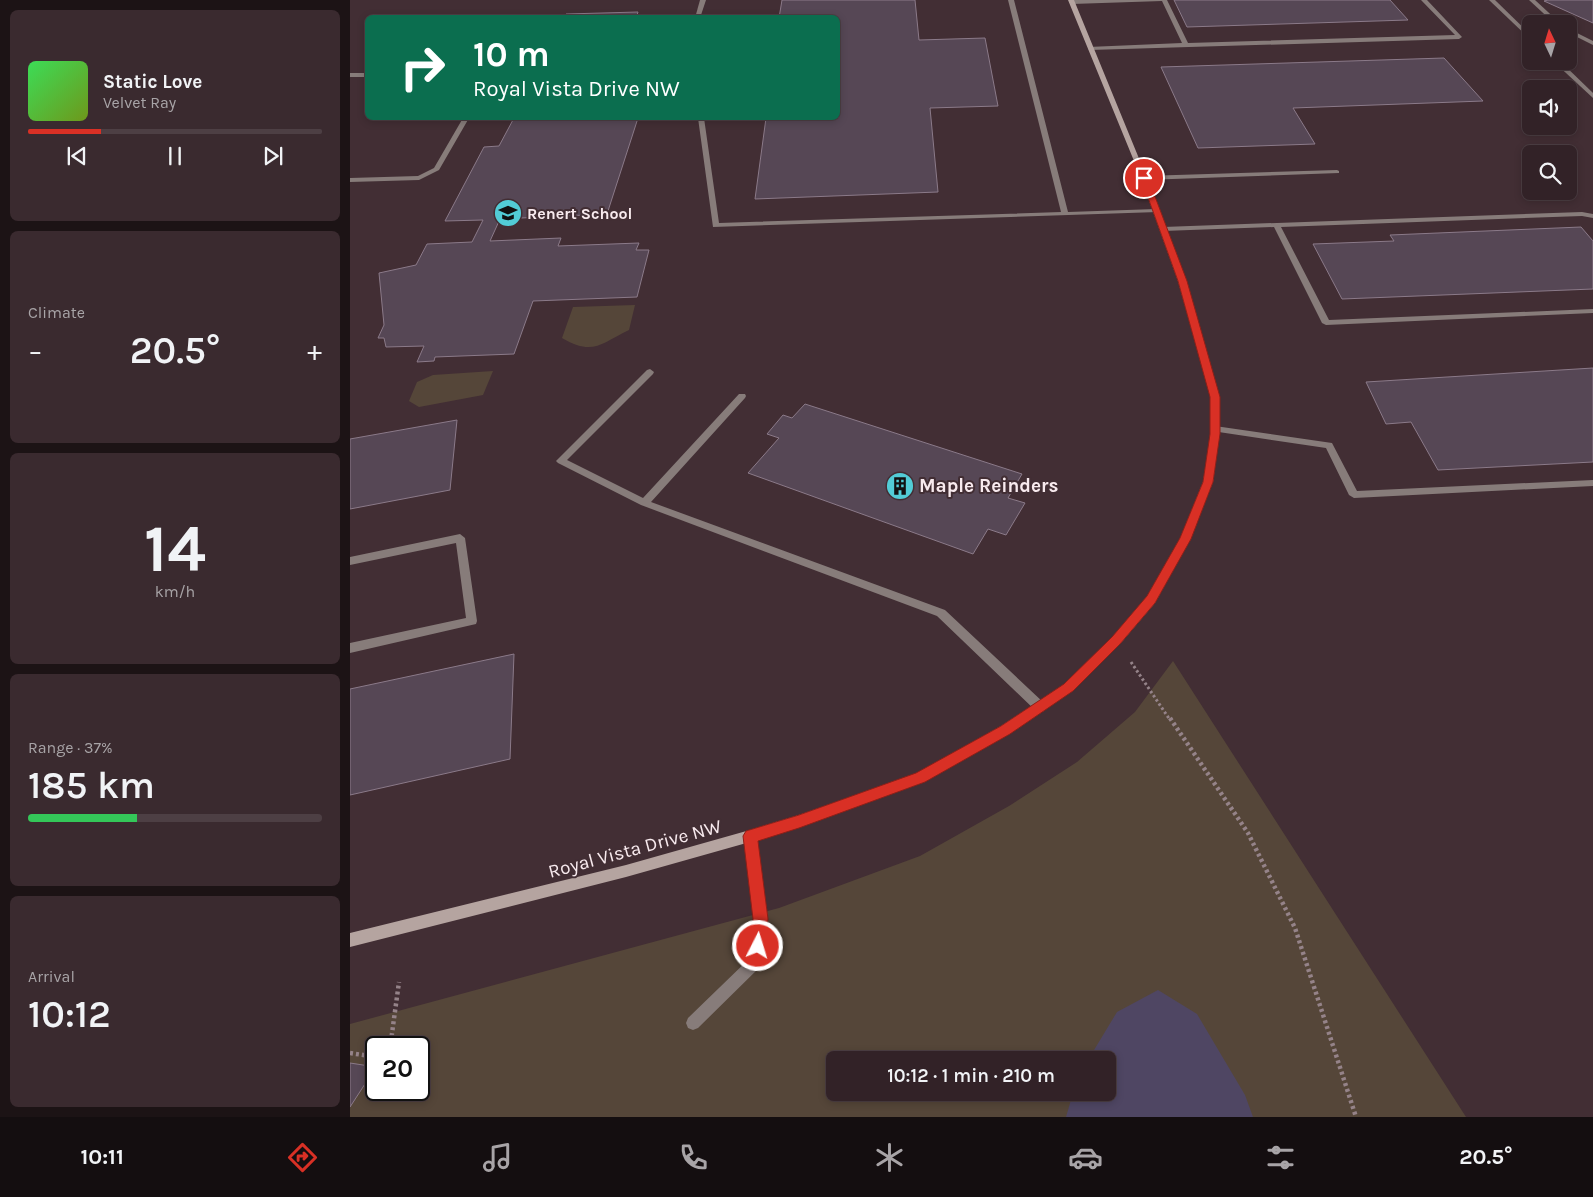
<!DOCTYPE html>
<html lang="en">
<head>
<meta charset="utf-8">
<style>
  body { margin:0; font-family:Karla,sans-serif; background:#3a2a2f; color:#f1f3f6; height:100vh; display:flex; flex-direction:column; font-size:19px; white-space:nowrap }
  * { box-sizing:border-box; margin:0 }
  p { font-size:16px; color:#a8a4a7 }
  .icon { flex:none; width:28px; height:28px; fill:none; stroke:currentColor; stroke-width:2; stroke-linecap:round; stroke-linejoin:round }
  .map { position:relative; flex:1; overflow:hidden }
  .details { display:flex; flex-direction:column; gap:10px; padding:10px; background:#1c1315; width:350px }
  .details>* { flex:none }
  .top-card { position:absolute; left:15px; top:15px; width:475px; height:105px; border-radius:8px; box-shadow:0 2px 8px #0003,0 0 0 1px #4d3f44; background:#0b6e4f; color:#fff; overflow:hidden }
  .needle { width:32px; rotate:356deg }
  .fabs { position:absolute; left:1172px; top:15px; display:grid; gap:10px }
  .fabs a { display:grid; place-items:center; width:55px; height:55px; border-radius:8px; background:#322227; box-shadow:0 2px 8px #0003,0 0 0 1px #4d3f44; font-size:25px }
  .speed { position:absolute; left:15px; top:1036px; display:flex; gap:10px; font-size:25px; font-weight:700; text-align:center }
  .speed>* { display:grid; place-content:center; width:65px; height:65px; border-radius:50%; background:#322227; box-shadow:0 2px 8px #0003,0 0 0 1px #4d3f44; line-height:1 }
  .speed .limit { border:2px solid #111; border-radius:8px; background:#fff; color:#111 }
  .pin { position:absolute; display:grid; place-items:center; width:42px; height:42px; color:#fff; margin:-21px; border:2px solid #fff; border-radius:50%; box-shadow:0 1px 5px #0007 }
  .me { position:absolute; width:55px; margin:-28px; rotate:5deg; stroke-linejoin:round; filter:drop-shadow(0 0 4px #0008) }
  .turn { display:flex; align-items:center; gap:18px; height:105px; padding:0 25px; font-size:22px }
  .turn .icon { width:65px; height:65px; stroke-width:2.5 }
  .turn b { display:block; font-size:35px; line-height:42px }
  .big { font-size:38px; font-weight:600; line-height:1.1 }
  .details .tile { flex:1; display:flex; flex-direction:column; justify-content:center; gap:8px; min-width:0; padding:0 18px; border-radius:8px; background:#3a2a2f }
  .details .dial { align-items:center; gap:0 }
  .dial b { font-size:65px; line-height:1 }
  .song { display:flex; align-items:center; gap:15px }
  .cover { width:60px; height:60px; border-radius:8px; background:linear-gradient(135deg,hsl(130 70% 55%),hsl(80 70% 35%)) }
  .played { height:5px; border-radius:2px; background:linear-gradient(90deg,#d93025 25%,#4d3f44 25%) }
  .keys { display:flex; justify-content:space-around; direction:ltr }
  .heat { display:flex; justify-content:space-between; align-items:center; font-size:28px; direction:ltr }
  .charge { height:8px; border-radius:4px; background:linear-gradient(90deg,#34c759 37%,#4d3f44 0) }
  .trip { position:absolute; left:476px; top:1051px; width:290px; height:50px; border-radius:8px; background:#322227; box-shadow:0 2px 8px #0003,0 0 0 1px #4d3f44; font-weight:600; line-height:50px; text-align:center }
  .tabs { display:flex; height:80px; justify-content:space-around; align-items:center; background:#140e10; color:#a8a4a7 }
  .tabs .icon { width:35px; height:35px }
  .tabs .active { color:#d93025 }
  .tabs b { font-size:22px; color:#f1f3f6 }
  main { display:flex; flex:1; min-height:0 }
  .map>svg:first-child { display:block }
  .green { fill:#554639; fill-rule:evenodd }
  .water { fill:#4f4663 }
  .building { fill:#564755; stroke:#8b7a89 }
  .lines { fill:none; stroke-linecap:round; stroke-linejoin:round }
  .path-far1 { stroke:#958389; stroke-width:3; stroke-dasharray:2.5 2.5; stroke-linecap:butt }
  .path { stroke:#958389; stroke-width:4.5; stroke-dasharray:3 3; stroke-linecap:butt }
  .lane { fill:#877c7a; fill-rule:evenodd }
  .secondary { fill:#b5a4a0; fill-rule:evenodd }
  .route { fill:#d93025; stroke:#8d1f18 }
  .labels { text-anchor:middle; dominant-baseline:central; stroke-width:4; stroke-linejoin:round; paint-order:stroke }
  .far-poi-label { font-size:16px; font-weight:bold; fill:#f8eaee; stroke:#422e34; text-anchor:start }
  .poi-label { font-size:19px; font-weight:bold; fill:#f8eaee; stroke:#422e34; text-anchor:start }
  .street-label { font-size:19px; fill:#f8eaee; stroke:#422e34 }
</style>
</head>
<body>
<main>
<section class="details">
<div class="tile">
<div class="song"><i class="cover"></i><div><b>Static Love</b><p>Velvet Ray</p></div></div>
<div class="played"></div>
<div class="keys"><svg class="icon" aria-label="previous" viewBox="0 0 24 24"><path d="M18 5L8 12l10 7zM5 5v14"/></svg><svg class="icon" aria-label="pause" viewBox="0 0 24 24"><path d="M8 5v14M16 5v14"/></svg><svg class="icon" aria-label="next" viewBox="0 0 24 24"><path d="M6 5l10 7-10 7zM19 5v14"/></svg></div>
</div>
<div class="tile"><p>Climate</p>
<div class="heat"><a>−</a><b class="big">20.5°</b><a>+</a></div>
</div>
<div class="tile dial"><b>14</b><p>km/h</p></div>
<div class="tile"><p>Range · 37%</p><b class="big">185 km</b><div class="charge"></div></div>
<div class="tile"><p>Arrival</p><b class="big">10:12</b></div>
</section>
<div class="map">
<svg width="1243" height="1117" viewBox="0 0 1243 1117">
  <rect width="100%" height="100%" fill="#422e34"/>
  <g class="green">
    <path d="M285,305L279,330C250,344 243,356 212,338L223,307Z"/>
    <path d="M143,371L133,395L69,407L59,401L67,382L83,375Z"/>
    <path d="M823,661L1116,1117H0V1024L429,908L570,856L659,806L727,762L785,712ZM26,1048H69V1090H26ZM485,1060H758V1092H485Z"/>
  </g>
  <path class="water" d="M808,990L847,1014L895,1095L903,1117H716L723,1093L758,1092V1060H738L767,1012Z"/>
  <g class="building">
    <path d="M432,0H565L569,40L635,38L648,106L580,108L588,192L405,199L416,118H488V18H429Z"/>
    <path d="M824,0H1040L1058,20L837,27Z"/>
    <path d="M1198,0H1243V23L1194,1Z"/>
    <path d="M288,12L286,18H214L216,14Z"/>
    <path d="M1094,58L1133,101L943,108L965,144L848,148L811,67Z"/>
    <path d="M164,118H288L257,214L150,219L140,241L211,238L208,246L289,243L286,250H299L287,297L183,301L164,354L85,357L84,361L67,362L74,346L36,347L34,338H28L34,325L29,273L66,265L77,244L122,242L133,220L95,221L134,147L149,146Z"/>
    <path d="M1231,227L1243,241V289L992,299L963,244L1044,241L1040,235Z"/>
    <path d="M1243,368V462L1088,470L1061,422L1036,424L1016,382Z"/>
    <path d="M455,404L672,474L658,498L675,503L656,535L638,529L623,554L398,473L429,438L417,434L433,415L442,418Z"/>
    <path d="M107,420L100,490L0,509V439Z"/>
    <path d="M164,654L160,759L0,795V689Z"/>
    <path d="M0,1063L26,1067L0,1107Z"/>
  </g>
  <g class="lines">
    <path class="path-far1" d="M781,662L820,720"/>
    <g class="path">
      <path d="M820,718L898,833L945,928L1006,1117"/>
      <path d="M40,1048L49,982"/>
      <path d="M0,1053L26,1057"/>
    </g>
    <g class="lane">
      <path d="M350,0H356L350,18H345Z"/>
      <path d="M658,0H664L718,212L806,209L808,210V212L363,227L348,118H354L369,223L711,212Z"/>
      <path d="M742,0H817L838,43L1105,35L1071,0H1077L1112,37L1109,39L740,50L738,49V47L832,43L812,1L722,4L719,2L722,0Z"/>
      <path d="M1139,0H1145L1181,35V40Z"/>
      <path d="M1179,0H1185L1211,24H1205Z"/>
      <path d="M1219,29L1243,41V45L1219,33Z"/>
      <path d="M1203,61H1210L1243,93V98Z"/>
      <rect x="0" y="73" width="18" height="4"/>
      <path d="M113,118H119L89,170L69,180L0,182V178L68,176L84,168Z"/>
      <path d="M987,170L989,171V173L794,180L791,178L794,176Z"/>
      <path d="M1232,212L1243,214V218L1232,216L931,227L979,320L1243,309V313L976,325L972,323L924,227L813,231L809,229L813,227Z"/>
      <path d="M300,369L304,372L303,374L217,460L293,498L389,394H395L396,396L395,398L301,502L595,610L694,703L696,707L694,711L690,712L686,711L587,616L291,505L208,463L206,461L297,370Z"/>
      <path d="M865,426L982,443L1007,491L1243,480V486L1004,498L999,495L976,448L862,431L861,429L862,427Z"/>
      <path d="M110,534L115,538L127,621L126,624L0,653V643L116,618L106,543L0,565V557Z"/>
      <path d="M400,830L404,832L406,836L418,919L414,960L412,965L348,1028L343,1030L338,1028L336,1023L338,1018L401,957L404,919L394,836L396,832Z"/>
    </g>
    <path class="secondary" d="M718,0H724L797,178L836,281L869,397V434L863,482L840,539L805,603L770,644L723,690L659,734L574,782L449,827L400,842L276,877L0,947V933L276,865L400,830L449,815L566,774L651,726L715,684L762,638L797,597L830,539L853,482L861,434V397L828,281L791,178Z"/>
  </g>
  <path class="route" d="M792,177L798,178L837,281L870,397V434L863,482L841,539L805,603L770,644L723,691L660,734L575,782L449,828L408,841L418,919L414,952L408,954L403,952L401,946L403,919L393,836L396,831L449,815L566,773L651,726L714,684L762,637L797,596L830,538L853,482L860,434V397L828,281L791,178Z"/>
  <defs>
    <symbol id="school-disc" viewBox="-11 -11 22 22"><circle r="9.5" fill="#52ccd6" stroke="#422e34"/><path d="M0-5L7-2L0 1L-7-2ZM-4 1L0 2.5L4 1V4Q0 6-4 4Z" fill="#111"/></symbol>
    <symbol id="building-disc" viewBox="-11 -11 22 22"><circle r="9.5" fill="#52ccd6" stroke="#422e34"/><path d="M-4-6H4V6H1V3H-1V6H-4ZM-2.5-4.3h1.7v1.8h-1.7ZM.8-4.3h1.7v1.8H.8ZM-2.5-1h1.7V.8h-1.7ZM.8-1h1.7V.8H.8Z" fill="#111"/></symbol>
  </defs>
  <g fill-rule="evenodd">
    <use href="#school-disc" x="142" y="197" width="32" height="32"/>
    <use href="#building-disc" x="534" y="470" width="32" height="32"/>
  </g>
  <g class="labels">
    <g class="far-poi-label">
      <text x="177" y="213">Renert School</text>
    </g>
    <g class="poi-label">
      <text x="569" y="486">Maple Reinders</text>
    </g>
    <g class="street-label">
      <text transform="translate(285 849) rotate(-15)">Royal Vista Drive NW</text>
    </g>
  </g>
</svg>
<div class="fabs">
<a><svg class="needle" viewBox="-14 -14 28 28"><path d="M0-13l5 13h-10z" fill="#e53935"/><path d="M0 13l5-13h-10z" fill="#a8a4a7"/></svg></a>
<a><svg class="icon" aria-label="sound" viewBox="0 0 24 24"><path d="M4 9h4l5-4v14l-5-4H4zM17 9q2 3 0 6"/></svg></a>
<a><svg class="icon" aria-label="search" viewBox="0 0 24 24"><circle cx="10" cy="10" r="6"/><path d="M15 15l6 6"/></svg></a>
</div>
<div class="speed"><div class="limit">20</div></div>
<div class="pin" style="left:794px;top:178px;background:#d93025"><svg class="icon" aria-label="arrive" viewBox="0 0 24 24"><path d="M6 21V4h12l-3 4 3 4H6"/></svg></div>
<svg class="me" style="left:408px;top:946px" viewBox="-20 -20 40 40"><circle r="17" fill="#d93025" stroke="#fff" stroke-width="3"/><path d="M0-11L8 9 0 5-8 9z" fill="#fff"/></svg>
<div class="trip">10:12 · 1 min · 210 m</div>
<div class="top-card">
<div class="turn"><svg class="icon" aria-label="right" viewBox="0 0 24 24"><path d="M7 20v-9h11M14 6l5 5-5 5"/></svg><div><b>10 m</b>Royal Vista Drive NW</div></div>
</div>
</div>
</main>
<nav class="tabs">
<b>10:11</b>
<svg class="icon active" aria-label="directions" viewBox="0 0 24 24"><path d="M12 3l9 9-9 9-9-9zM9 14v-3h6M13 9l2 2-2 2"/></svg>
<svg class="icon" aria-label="music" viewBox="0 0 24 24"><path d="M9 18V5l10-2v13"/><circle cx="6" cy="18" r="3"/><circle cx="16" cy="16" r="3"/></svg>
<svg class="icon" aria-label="phone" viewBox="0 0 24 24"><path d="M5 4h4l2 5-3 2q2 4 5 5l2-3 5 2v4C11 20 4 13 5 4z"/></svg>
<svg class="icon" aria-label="climate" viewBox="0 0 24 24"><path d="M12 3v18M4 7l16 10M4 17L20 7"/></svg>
<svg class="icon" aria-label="car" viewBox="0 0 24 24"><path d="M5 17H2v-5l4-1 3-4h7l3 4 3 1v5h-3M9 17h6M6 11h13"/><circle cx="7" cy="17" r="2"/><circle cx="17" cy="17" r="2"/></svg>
<svg class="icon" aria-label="filters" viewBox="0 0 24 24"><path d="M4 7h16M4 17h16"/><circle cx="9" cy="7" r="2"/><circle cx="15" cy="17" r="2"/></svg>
<b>20.5°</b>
</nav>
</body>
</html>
